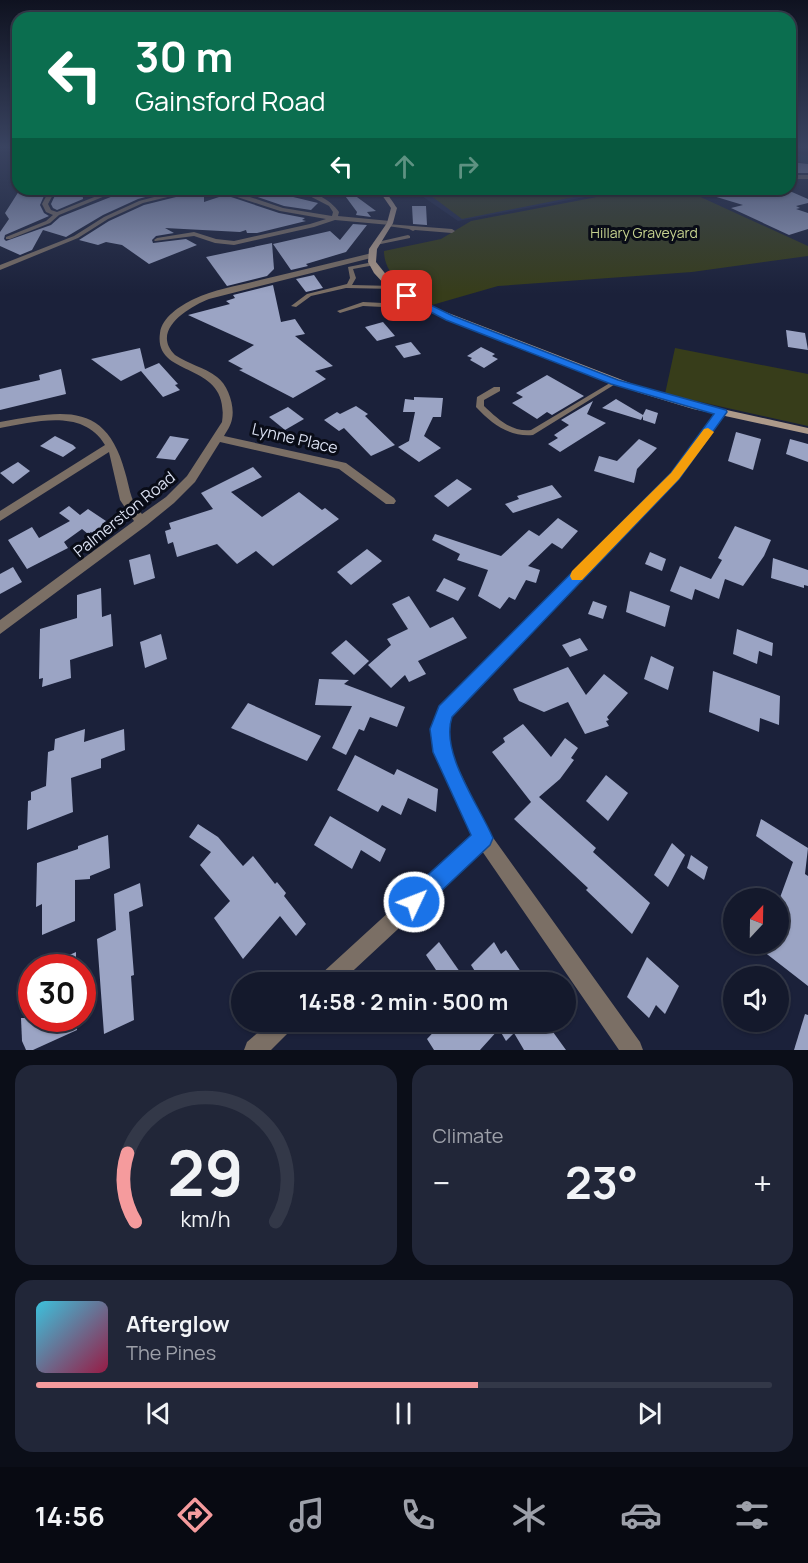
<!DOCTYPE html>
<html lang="en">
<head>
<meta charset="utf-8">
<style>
  body { margin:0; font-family:Manrope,sans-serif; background:#212638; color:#f1f3f6; height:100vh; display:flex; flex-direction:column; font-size:22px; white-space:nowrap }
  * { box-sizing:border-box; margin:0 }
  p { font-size:20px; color:#9da0a9 }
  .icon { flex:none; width:33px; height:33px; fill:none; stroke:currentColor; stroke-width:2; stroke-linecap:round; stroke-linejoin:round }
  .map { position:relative; height:1050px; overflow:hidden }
  .sheet { display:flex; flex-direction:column; gap:15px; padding:15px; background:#0b0e18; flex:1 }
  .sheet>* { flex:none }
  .hud { position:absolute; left:12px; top:12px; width:784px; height:183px; border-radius:18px; box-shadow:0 2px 4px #0004,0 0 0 2px #333848; background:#0b6e4f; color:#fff; overflow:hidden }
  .needle { width:39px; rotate:22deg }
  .fabs { position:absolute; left:723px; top:888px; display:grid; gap:12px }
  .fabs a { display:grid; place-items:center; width:66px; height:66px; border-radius:50%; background:#14192c; box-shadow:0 2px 4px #0004,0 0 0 2px #333848; font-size:30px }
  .speed { position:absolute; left:18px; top:954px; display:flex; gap:12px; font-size:30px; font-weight:700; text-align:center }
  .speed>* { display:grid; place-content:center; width:78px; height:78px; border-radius:50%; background:#14192c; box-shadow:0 2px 4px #0004,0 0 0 2px #333848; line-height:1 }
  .speed .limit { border:9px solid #d22; background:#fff; color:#111 }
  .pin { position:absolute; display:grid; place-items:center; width:51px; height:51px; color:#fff; margin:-26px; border-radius:12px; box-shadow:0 3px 9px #0006 }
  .me { position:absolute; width:66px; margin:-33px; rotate:47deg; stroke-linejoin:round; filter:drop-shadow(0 0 4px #0008) }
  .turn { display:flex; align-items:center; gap:21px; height:126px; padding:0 24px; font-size:27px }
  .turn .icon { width:78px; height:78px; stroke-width:2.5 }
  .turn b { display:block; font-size:42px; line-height:51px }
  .lanes { display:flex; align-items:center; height:57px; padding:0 24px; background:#0003; justify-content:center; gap:30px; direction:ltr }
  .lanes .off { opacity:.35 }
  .big { font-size:45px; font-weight:700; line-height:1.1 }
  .sheet .widget { flex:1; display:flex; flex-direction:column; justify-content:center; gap:9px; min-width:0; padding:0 21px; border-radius:18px; background:#212638 }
  .sheet .dial { align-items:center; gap:0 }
  .dial svg { height:156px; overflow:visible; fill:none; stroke:#333848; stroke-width:7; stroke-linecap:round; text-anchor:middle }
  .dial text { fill:#f1f3f6; stroke:none }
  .song { display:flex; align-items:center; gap:18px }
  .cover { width:72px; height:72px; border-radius:9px; background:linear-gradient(135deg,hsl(190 70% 55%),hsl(340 70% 35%)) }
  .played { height:6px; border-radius:3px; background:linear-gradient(90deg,#f59b9d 60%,#333848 60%) }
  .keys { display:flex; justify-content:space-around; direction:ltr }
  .heat { display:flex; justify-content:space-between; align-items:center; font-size:33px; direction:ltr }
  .sheet .tiles { flex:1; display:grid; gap:15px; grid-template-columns:1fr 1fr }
  .widget:last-child { grid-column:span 2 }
  .trip { position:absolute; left:231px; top:972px; width:345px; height:60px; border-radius:30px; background:#14192c; box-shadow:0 2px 4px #0004,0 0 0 2px #333848; font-weight:700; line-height:60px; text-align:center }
  .menu { display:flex; height:96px; justify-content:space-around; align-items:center; background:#080a12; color:#9da0a9 }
  .menu .icon { width:42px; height:42px }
  .menu .current { color:#f59b9d }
  .menu b { font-size:27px; color:#f1f3f6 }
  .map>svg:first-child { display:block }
  .built { fill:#232b49 }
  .green { fill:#373d1a }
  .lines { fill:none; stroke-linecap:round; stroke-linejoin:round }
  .river { fill:#143b51; fill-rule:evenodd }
  .building { fill:#9ba4c4 }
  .service { fill:#7b6f65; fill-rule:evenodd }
  .minor { fill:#7b6f65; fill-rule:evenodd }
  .secondary { fill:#ad9a8a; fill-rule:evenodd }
  .route { fill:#1a73e8; stroke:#114b97; stroke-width:1.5 }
  .slow { fill:#f59e0b }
  .labels { text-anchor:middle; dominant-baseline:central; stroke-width:6; stroke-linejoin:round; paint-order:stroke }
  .far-park-label { font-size:14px; fill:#c6d28f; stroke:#090c17 }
  .street-label { font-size:16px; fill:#d8deef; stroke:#090c17 }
</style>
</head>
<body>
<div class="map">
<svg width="808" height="1050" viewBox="0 0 808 1050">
  <rect width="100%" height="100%" fill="#1b213a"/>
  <path class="built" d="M392,189H628L458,221L419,194H402Z"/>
  <g class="green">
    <path d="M440,189H615L462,219L426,192Z"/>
    <path d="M639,189H683L808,246V256L692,272L498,286L432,305C412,292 384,278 384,251L441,239L471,221Z"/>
    <path d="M675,348L808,374V426L665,394Z"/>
  </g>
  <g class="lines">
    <path class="river" d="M790,152L808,156V164L790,159Z"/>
  </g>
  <g class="building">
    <path d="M790,162L808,164V173H790Z"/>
    <path d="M24,189H47L40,205L44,213L49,216L5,235L4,239L6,241L51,225L60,217L131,189H175L138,199L103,215L66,237L43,230L32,250L20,255L0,246V232L9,219L5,213L19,191Z"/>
    <path d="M58,189H82L83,199L57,210L53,208L51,204Z"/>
    <path d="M247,189H260L318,203L311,210L284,206L240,191Z"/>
    <path d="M340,189H346L376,211L367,212L371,217L356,215L357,212Z"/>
    <path d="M701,189H785L808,199V203L796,206L800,208L796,209L808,213V229L789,235L731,208L743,205L700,192Z"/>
    <path d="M184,195H204V202L225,195L279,213L305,218L302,220L306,221L257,233H247L246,230L240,232L165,228L174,233L156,236L152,240L153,243L186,239L197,245L149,264L122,245L106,242L98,245L79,240L109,221L144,205Z"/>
    <path d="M412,206H426L427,225L440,226L413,224Z"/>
    <path d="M353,224L367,225L346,252L306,264L308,266L291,270L273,244L330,231L340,240Z"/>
    <path d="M272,243L274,269L267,276L227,286L206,257Z"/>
    <path d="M314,275L323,288L306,292L296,279Z"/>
    <path d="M273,285L281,322L295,319L305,334L295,336L333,366L315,371L326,379L293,398L239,370L243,369L228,361L254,345L188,315L230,304L226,301L235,298L233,295Z"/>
    <path d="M383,322L395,336L377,341L365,327Z"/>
    <path d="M786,330L805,333L808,350L788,347Z"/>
    <path d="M411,342L421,354L404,358L395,346Z"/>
    <path d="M481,347L495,354L492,356L498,359L484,368L470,360L472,358L467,356Z"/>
    <path d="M140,348L145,369L159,363L178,384L175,385L180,390L163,397L141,371L121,381L91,359Z"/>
    <path d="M61,369L66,394L0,410V389L40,380L39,375Z"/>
    <path d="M547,375L584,396L552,415L547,412L537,419L512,403L523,397L516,393Z"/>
    <path d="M414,397L443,398L441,417H433L424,436L441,448L419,462L398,447L409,441L415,412H403L405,399L414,400Z"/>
    <path d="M616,399L643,415L646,409L658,413L655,424L643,420V416L641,420L602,408Z"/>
    <path d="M593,401L587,414L606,423L560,452L548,444L558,438L554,435L569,425L561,420Z"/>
    <path d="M356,406L368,414L365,416L395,445L371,456L344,428L339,431L324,420L337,412L340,414Z"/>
    <path d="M288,407L304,419L285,430L269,417Z"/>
    <path d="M736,432L761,439L753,470L728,461Z"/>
    <path d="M55,436L73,445L76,448L63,457L40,446Z"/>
    <path d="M170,436L189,439L175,460L156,458Z"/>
    <path d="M639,439L657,448L637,469L634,483L594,471L599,456L617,461Z"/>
    <path d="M790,439L808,444V462L786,454Z"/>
    <path d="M18,462L30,471L13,484L0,473Z"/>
    <path d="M253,467L262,477L231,492L262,517L299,492L322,510L325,508L339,519L273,566L256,551L237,564L217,544L177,557L173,542L168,544L165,531L171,529L169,523L213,509L201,493Z"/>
    <path d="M457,479L472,489L448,507L434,496Z"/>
    <path d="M552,485L562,497L513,513L505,504L519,499L517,496Z"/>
    <path d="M69,506L80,515L88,509L106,521L102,524L112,531L101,539L91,532L88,534L82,529L64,542L68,548L27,569L8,540L32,527L39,538L70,521L59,513Z"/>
    <path d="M558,518L578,531L562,549L552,543L528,566L540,570L536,583L526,580L515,600L509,597L500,609L478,596L488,570L457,560L460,554L432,540L435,534L501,556L529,530L539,536Z"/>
    <path d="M735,526L771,540L764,556L743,586L725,579L719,599L695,589L692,600L670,591L680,566L711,579L722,560L718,558Z"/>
    <path d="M367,549L382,561L351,585L337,572Z"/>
    <path d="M650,552L666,559L662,571L645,564Z"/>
    <path d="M150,554L155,578L134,585L129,560Z"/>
    <path d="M773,558L808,570V586L804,585V588L771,578Z"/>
    <path d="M13,567L22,582L0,594V574Z"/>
    <path d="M444,578L466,588L458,601L436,591Z"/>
    <path d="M101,588L102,617L111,614L113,646L70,660L71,678L42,687L43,678L39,679L40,629L77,618V595Z"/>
    <path d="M630,591L670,606L665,627L626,612Z"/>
    <path d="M409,596L430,628L453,617L467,638L418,661L426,674L409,682L405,675L391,688L368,665L391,645L387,639L408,629L392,604Z"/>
    <path d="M593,601L607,606L603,619L588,614Z"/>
    <path d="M737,629L773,643L772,656L759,651L757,664L733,654Z"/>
    <path d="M161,634L167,659L145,668L140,642Z"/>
    <path d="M580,638L588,650L570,657L562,645Z"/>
    <path d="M346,640L369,661L354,675L331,653Z"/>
    <path d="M651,656L674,667L668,690L644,679Z"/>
    <path d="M568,667L586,695L604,674L628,693L607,717L609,720L606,721L609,726L585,734L568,702L544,712L519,701L513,689Z"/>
    <path d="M713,671L780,696L779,725L760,718L759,732L709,712Z"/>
    <path d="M319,679L349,680L344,684L405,707L397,727L370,717L364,731L359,729L346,755L332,748L352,706L315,705Z"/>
    <path d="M248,703L321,736L307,761L231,728Z"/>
    <path d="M523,724L551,757L565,738L578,748L571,758L574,760L560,779L539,797L596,848L593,852L650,903L632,934L586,890L588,888L514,819L531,802L492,752L505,742L503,738Z"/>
    <path d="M85,729L84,742L124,729L125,750L101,759V768L71,778L73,812L27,830L28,801L31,800V792L46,786L48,752L54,750L55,739Z"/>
    <path d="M355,755L394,775L397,769L438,789L436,812L408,798L401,815L382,805L378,812L337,790Z"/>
    <path d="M606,775L628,793L608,821L586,801Z"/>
    <path d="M330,816L386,849L380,862L361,850L352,869L314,845Z"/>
    <path d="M761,819L808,848L805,874L808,876V986L754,944H778V903L793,862L756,836Z"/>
    <path d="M198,824L218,837L243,866L253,856L275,884L277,882L286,893L284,896L306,924L296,936L280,916L243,959L214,918L230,901L200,865L211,852L189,837Z"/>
    <path d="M108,835L110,868L90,876V879L75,880V921L42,935V904L36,907L37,863L78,849V846Z"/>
    <path d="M672,843L685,855L668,887L654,875Z"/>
    <path d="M691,855L708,867L704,880L687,868Z"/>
    <path d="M140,883L143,906L129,912L134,975L131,976L134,1020L104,1034L97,939L116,930L114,894Z"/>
    <path d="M439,942L467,982H444L426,955Z"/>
    <path d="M494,942L501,954L506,950L528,982H482L471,965Z"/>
    <path d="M76,952V968H41Z"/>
    <path d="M647,957L679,986L665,1014L656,1005L649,1018L627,997Z"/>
    <path d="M805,1014L808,1015V1050H794Z"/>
    <path d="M21,1018H76L77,1030L33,1050H26L22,1041Z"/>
    <path d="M443,1022H563L553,1032L566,1050H524L514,1033L506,1041L499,1029L480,1050H434L427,1039Z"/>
  </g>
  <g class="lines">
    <g class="service">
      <path d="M387,224L452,229L455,231L452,233L415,230L413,231L409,229L387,226Z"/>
      <path d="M408,235L410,236V238L376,245L373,243Z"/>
      <path d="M373,262L376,264L375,265L353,269L356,278L352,285L394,286L397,288L396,289L346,288L311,296L296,307L291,306L307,294L347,284L350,278L348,267Z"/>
      <path d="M417,300L420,302L419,303L403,308L363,306L340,313L337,311L363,302L403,304Z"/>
      <path d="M615,380L619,382L617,383L533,435C509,437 492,424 476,407L477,397L494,387H500V391L484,400V406C498,419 511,432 531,430Z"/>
    </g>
    <g class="minor">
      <rect x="790" y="175" width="18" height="4"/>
      <path d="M50,189H56L48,204L51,210L57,212L114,189H122L59,215L50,223L10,239H6V237L46,221L53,215L46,212L42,204Z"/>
      <path d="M184,189H226L283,208L332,216L333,212L329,206L296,189C311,189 331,200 339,212L338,216L390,221L393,223L390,225L335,220L314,227L234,245L215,243L194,236L155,241L154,240L157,238L194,232L216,239L234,241L310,224L326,219L280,211L225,193H184L143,203L108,219L78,238L0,270V265L74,236L104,217L139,201Z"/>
      <path d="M372,253H375V257L209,299C189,307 150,330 175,355C188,364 204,367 217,377C228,385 235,406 232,419C231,425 227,431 224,436L346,463L394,498L396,501L394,504H386L339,469L220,442L195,482L174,503L147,525L0,634V620L134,521L120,500L109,452L0,521V511L105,445C83,408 35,422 0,428V422C62,411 106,400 125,472C130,488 130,502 142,514L166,497L187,476L222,422C231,359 153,380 160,333C162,317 180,306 194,299C215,289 238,286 260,280C298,271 335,262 372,253Z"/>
      <path d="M721,409L726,412L679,479L460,705L451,716L447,729L450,751L489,832L640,1042L643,1050H619L482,851L341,982H317L320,975L473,835L434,752L431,729L440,707L671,473L717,410Z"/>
      <path d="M270,1022H296L292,1029L271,1050H244L247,1042Z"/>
    </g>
    <path class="secondary" d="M373,189C386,189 390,198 397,208L393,223L377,249L376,262L392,282L430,306L643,388L695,403L808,428V434L693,409L637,392L424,310L386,286L374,273L368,262L369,249L387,223L391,208L382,195Z"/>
  </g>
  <linearGradient id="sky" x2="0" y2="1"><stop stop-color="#0f1220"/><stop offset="0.5" stop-color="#394360"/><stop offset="1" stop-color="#394360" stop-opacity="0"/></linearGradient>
  <rect width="808" height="294" fill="url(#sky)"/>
  <path class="route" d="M404,295H410L453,316L618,380L726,410L727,412L679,479L452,717C440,753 479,805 493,838L490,845L421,910L414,913L406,910L403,902L406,895L471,835L433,752L430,729L439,706L671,473L714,414L611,384L446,320L404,298Z"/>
  <path class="slow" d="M708,428L714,432L679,479L582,580H572L570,576L572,571L671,473L704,429Z"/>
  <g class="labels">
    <g class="far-park-label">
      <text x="644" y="232">Hillary Graveyard</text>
    </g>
    <g class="street-label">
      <text transform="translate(295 438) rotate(13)">Lynne Place</text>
      <text transform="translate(124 514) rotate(-39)">Palmerston Road</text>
    </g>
  </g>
</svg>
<div class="fabs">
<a><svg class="needle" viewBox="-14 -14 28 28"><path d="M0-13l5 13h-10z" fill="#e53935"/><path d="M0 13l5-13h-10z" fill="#9da0a9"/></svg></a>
<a><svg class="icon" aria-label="sound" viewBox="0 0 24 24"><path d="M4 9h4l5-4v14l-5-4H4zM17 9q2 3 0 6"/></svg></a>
</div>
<div class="speed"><div class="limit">30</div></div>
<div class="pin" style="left:407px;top:296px;background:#d93025"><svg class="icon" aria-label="arrive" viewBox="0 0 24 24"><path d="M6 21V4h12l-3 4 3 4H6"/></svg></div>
<svg class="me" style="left:414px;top:902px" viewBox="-20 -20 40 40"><circle r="17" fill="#1a73e8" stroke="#fff" stroke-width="3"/><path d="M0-11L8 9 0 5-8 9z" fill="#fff"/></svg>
<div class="trip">14:58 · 2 min · 500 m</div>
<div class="hud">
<div class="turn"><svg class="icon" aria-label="left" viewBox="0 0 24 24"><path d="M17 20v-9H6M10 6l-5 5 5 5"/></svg><div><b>30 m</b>Gainsford Road</div></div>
<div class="lanes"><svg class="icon" aria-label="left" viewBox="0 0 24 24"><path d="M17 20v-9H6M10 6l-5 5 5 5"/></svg><svg class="icon off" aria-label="ahead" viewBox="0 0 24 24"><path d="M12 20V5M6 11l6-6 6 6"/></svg><svg class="icon off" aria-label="right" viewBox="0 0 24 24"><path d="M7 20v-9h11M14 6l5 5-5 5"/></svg></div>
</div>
</div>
<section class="sheet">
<div class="tiles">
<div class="widget dial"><svg viewBox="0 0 100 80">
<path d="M14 69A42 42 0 1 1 86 69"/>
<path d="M14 69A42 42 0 0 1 10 34" stroke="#f59b9d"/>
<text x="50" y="56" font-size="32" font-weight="700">29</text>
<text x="50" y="72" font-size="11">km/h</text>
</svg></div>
<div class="widget"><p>Climate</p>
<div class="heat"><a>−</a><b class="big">23°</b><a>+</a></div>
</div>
<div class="widget">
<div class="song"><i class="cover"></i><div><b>Afterglow</b><p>The Pines</p></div></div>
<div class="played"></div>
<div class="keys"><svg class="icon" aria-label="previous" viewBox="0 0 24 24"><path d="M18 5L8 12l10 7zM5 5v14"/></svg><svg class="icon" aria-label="pause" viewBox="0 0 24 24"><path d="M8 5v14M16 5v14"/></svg><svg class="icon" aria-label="next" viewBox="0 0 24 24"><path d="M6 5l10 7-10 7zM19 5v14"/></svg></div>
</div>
</div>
</section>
<nav class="menu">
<b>14:56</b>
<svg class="icon current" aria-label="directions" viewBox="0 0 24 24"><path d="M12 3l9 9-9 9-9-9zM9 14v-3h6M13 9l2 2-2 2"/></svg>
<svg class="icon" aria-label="music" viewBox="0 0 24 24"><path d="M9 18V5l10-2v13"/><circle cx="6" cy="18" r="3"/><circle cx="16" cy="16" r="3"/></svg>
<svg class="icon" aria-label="phone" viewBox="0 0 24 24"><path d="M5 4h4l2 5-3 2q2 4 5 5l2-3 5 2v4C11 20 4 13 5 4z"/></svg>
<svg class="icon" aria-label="climate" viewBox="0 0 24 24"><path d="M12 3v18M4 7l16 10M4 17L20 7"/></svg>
<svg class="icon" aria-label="car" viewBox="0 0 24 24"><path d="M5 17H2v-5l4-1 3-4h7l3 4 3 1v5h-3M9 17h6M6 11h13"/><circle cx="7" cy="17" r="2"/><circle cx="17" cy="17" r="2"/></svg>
<svg class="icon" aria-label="filters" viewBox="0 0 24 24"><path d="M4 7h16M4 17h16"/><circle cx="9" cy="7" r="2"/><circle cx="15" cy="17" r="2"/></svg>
</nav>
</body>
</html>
